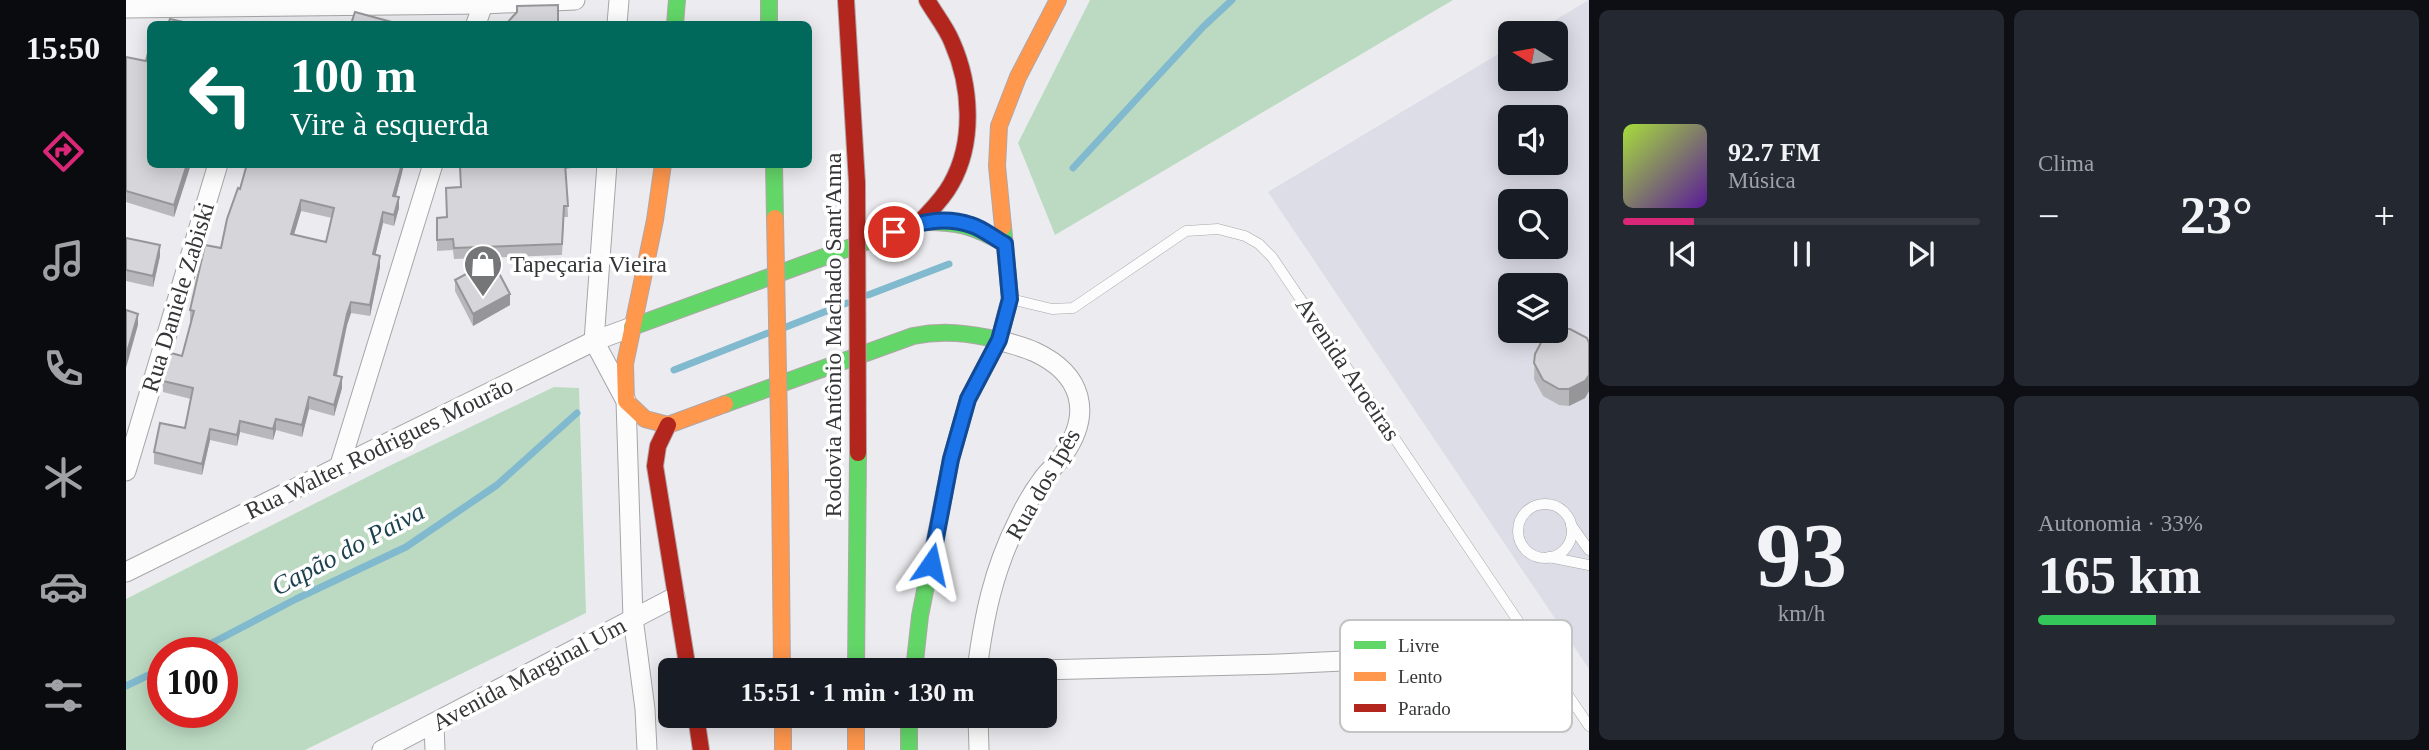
<!DOCTYPE html>
<html lang="pt">
<head>
<meta charset="utf-8">
<style>
  body { margin:0; font-family:Georgia,serif; background:#242831; color:#f1f3f6; height:100vh; display:flex; flex-direction:column; font-size:26px; white-space:nowrap }
  * { box-sizing:border-box; margin:0 }
  p { font-size:23px; color:#9ea1a6 }
  .icon { flex:none; width:38px; height:38px; fill:none; stroke:currentColor; stroke-width:2; stroke-linecap:round; stroke-linejoin:round }
  .map { position:relative; flex:1; overflow:hidden }
  .panel { display:flex; flex-direction:column; gap:10px; padding:10px; background:#0d0f14; width:840px }
  .panel>* { flex:none }
  .banner { position:absolute; left:21px; top:21px; width:665px; height:147px; border-radius:10px; box-shadow:0 4px 18px #0003; background:#00695c; color:#fff; overflow:hidden }
  .needle { width:46px; rotate:281deg }
  .controls { position:absolute; left:1372px; top:21px; display:grid; gap:14px }
  .controls a { display:grid; place-items:center; width:70px; height:70px; border-radius:10px; background:#171b24; box-shadow:0 4px 18px #0003; font-size:35px }
  .speed { position:absolute; left:21px; top:637px; display:flex; gap:14px; font-size:35px; font-weight:700; text-align:center }
  .speed>* { display:grid; place-content:center; width:91px; height:91px; border-radius:50%; background:#171b24; box-shadow:0 4px 18px #0003; line-height:1 }
  .speed .limit { border:10px solid #d22; background:#fff; color:#111 }
  .pin { position:absolute; display:grid; place-items:center; width:60px; height:60px; color:#fff; margin:-30px; border:4px solid #fff; border-radius:50%; box-shadow:0 2px 7px #0007 }
  .me { position:absolute; width:77px; margin:-38px; rotate:11deg; stroke-linejoin:round; filter:drop-shadow(0 0 5px #0008) }
  .turn { display:flex; align-items:center; gap:24px; height:147px; padding:0 28px; font-size:32px }
  .turn .icon { width:91px; height:91px; stroke-width:2.5 }
  .turn b { display:block; font-size:49px; line-height:60px }
  .big { font-size:52px; font-weight:600; line-height:1.1 }
  .panel .card { flex:1; display:flex; flex-direction:column; justify-content:center; gap:10px; min-width:0; padding:0 24px; border-radius:10px; background:#242831 }
  .panel .dial { align-items:center; gap:0 }
  .dial b { font-size:91px; line-height:1 }
  .song { display:flex; align-items:center; gap:21px }
  .cover { width:84px; height:84px; border-radius:10px; background:linear-gradient(135deg,hsl(80 70% 55%),hsl(270 70% 35%)) }
  .played { height:7px; border-radius:4px; background:linear-gradient(90deg,#db2777 20%,#363941 20%) }
  .keys { display:flex; justify-content:space-around; direction:ltr }
  .heat { display:flex; justify-content:space-between; align-items:center; font-size:38px; direction:ltr }
  .charge { height:10px; border-radius:5px; background:linear-gradient(90deg,#34c759 33%,#363941 0) }
  .panel .tiles { flex:1; display:grid; gap:10px; grid-template-columns:repeat(2,1fr) }
  .trip { position:absolute; left:532px; top:658px; width:399px; height:70px; border-radius:10px; background:#171b24; box-shadow:0 4px 18px #0003; font-weight:600; line-height:70px; text-align:center }
  main { display:flex; flex:1; min-height:0 }
  .dock { display:flex; flex-direction:column; width:126px; justify-content:space-around; align-items:center; background:#090b0e; color:#9ea1a6 }
  .dock .icon { width:49px; height:49px }
  .dock .selected { color:#db2777 }
  .dock b { font-size:32px; color:#f1f3f6 }
  .map>svg:first-child { display:block }
  .built { fill:#dcdde7; fill-rule:evenodd }
  .green { fill:#bcdac2; fill-rule:evenodd }
  .lines { fill:none; stroke-linecap:round; stroke-linejoin:round }
  .stream { stroke:#81b9ce; stroke-width:7 }
  .lane-casing { stroke:#a6a6a9; stroke-width:11 }
  .street-casing { stroke:#a6a6a9; stroke-width:21 }
  .fast-casing { stroke:#b0a6a8; stroke-width:18 }
  .slow-casing { stroke:#b0a6a8; stroke-width:18 }
  .jam-casing { stroke:#b0a6a8; stroke-width:18 }
  .lane { stroke:#fcfcfd; stroke-width:10 }
  .street { stroke:#fcfcfd; stroke-width:19 }
  .fast { stroke:#63d668; stroke-width:16 }
  .slow { stroke:#ff974d; stroke-width:16 }
  .jam { stroke:#b3261e; stroke-width:16 }
  .slow-bridge-casing { stroke:#b0a6a8; stroke-width:18; stroke-linecap:butt }
  .jam-bridge-casing { stroke:#b0a6a8; stroke-width:18; stroke-linecap:butt }
  .slow-bridge { stroke:#ff974d; stroke-width:16 }
  .jam-bridge { stroke:#b3261e; stroke-width:16 }
  .wall { fill:#b8b7bb; fill-rule:evenodd }
  .shaded-wall { fill:#969598 }
  .building { fill:#d6d5d9; stroke:#969598; stroke-width:2; fill-rule:evenodd }
  .route-casing { stroke:#114b97; stroke-width:18 }
  .route { stroke:#1a73e8; stroke-width:12 }
  .labels { text-anchor:middle; dominant-baseline:central; stroke-width:7; stroke-linejoin:round; paint-order:stroke }
  .poi-label { font-size:24px; fill:#353638; stroke:#fff; text-anchor:start }
  .street-label { font-size:24px; fill:#353638; stroke:#fff }
  .water-label { font-size:26px; font-style:italic; fill:#1d424f; stroke:#fff }
  .key { fill:#fff; stroke:#c2c3c3; stroke-width:2 }
  .key-label { font-size:19px; fill:#353638 }
</style>
</head>
<body>
<main>
<nav class="dock">
<b>15:50</b>
<svg class="icon selected" aria-label="directions" viewBox="0 0 24 24"><path d="M12 3l9 9-9 9-9-9zM9 14v-3h6M13 9l2 2-2 2"/></svg>
<svg class="icon" aria-label="music" viewBox="0 0 24 24"><path d="M9 18V5l10-2v13"/><circle cx="6" cy="18" r="3"/><circle cx="16" cy="16" r="3"/></svg>
<svg class="icon" aria-label="phone" viewBox="0 0 24 24"><path d="M5 4h4l2 5-3 2q2 4 5 5l2-3 5 2v4C11 20 4 13 5 4z"/></svg>
<svg class="icon" aria-label="climate" viewBox="0 0 24 24"><path d="M12 3v18M4 7l16 10M4 17L20 7"/></svg>
<svg class="icon" aria-label="car" viewBox="0 0 24 24"><path d="M5 17H2v-5l4-1 3-4h7l3 4 3 1v5h-3M9 17h6M6 11h13"/><circle cx="7" cy="17" r="2"/><circle cx="17" cy="17" r="2"/></svg>
<svg class="icon" aria-label="filters" viewBox="0 0 24 24"><path d="M4 7h16M4 17h16"/><circle cx="9" cy="7" r="2"/><circle cx="15" cy="17" r="2"/></svg>
</nav>
<div class="map">
<svg width="1463" height="750" viewBox="0 0 1463 750">
  <rect width="100%" height="100%" fill="#ececf0"/>
  <path class="built" d="M1463,0V669L1142,192L1384,47V79H1430V33H1407ZM1384,117H1430V163H1384ZM1384,201H1430V247H1384ZM1384,285H1430V331H1384Z"/>
  <g class="green">
    <path d="M964,0H1327L929,235L892,143Z"/>
    <path d="M428,387L453,388L460,613L179,750H0V599L261,467ZM37,653H96V712H37Z"/>
  </g>
  <g class="lines">
    <g class="stream">
      <path d="M947,168L1077,27L1106,0"/>
      <path d="M742,295L823,264"/>
      <path d="M660,327L721,303"/>
      <path d="M548,370L642,333"/>
      <path d="M67,653L170,599L280,547L371,485L451,413"/>
      <path d="M0,686L37,668"/>
    </g>
    <defs>
      <g id="lane">
        <path d="M889,300L926,309L947,308L1060,231L1092,229L1119,236L1133,244L1146,257L1463,726"/>
        <circle cx="1419" cy="531" r="27"/>
        <path d="M1445,525L1463,550"/>
        <path d="M1423,557L1463,565"/>
      </g>
      <g id="street">
        <path d="M0,8L357,4L449,0"/>
        <path d="M350,24L357,4"/>
        <path d="M491,24L493,0"/>
        <path d="M481,164L468,341L500,401L507,618L519,709L521,750"/>
        <path d="M213,468L307,164"/>
        <path d="M0,471L92,164"/>
        <path d="M0,572L468,341L506,327"/>
        <path d="M851,670C858,616 867,571 892,521C899,506 909,489 919,476C925,469 932,463 937,455C967,413 956,374 909,352C898,347 885,344 873,340"/>
        <path d="M913,670L1153,664L1413,652"/>
        <path d="M852,716L853,750"/>
        <path d="M308,725L309,750"/>
        <path d="M256,750L549,597"/>
      </g>
      <g id="fast">
        <path d="M643,0V24"/>
        <path d="M549,24L551,0"/>
        <path d="M648,164L649,218"/>
        <path d="M506,327L794,222C830,221 848,226 879,244"/>
        <path d="M599,404L787,336C817,330 843,333 873,340"/>
        <path d="M730,670L732,453"/>
        <path d="M788,670L794,616L825,459L842,399L873,340L884,298L877,227"/>
        <path d="M783,716V750"/>
      </g>
      <g id="slow">
        <path d="M537,164L529,220L499,364L500,401L519,419L542,425L599,404"/>
        <path d="M877,227L871,166L873,126L892,77L932,0"/>
        <path d="M654,475L656,670"/>
        <path d="M657,716V750"/>
        <path d="M730,716V750"/>
      </g>
      <g id="jam">
        <path d="M720,0L731,183"/>
        <path d="M794,222C805,210 817,199 825,184C849,142 845,85 826,42C820,27 809,14 801,0"/>
        <path d="M542,425L532,446L529,466L562,670"/>
        <path d="M570,716L575,750"/>
      </g>
    </defs>
    <use href="#lane" class="lane-casing"/>
    <use href="#street" class="street-casing"/>
    <use href="#fast" class="fast-casing"/>
    <use href="#slow" class="slow-casing"/>
    <use href="#jam" class="jam-casing"/>
    <use href="#lane" class="lane"/>
    <use href="#street" class="street"/>
    <use href="#fast" class="fast"/>
    <use href="#slow" class="slow"/>
    <use href="#jam" class="jam"/>
    <defs>
      <path id="slow-bridge" d="M649,218L654,475"/>
      <path id="jam-bridge" d="M731,183L732,453"/>
    </defs>
    <use href="#slow-bridge" class="slow-bridge-casing"/>
    <use href="#jam-bridge" class="jam-bridge-casing"/>
    <use href="#slow-bridge" class="slow-bridge"/>
    <use href="#jam-bridge" class="jam-bridge"/>
  </g>
  <g class="wall">
    <path d="M0,57L65,164L48,217L0,202Z"/>
    <path d="M171,164H278L270,196L273,208L268,226L257,223L249,255L254,267L244,316L225,313L221,325L211,376L216,388L208,416L183,409L176,437L150,430L147,440L114,432L111,446L84,440L76,475L28,464V452L59,428L65,399L37,392V381L56,356L65,321H64V310L95,248L114,189L171,166ZM175,211L206,218L200,242L168,234Z"/>
    <path d="M353,164H445V168L440,169L442,217H438L436,255L328,259L327,250L311,251V218L321,217L334,187V167L353,165Z"/>
    <path d="M0,238L34,256L27,287L0,281Z"/>
    <path d="M329,280L384,305L347,326L329,291Z"/>
    <path d="M1463,343V391L1459,398L1443,406L1433,405L1417,396L1408,379L1409,354Z"/>
  </g>
  <g class="shaded-wall">
    <path d="M61,164H65L48,217V205Z"/>
    <path d="M275,164H278L276,173L267,207V196Z"/>
    <path d="M273,197V208L268,226V215Z"/>
    <path d="M175,200V211L165,245V234Z"/>
    <path d="M257,212V223L247,265V254Z"/>
    <path d="M34,245V256L27,287V276Z"/>
    <path d="M254,256V267L244,316V305Z"/>
    <path d="M384,294V305L347,326V314Z"/>
    <path d="M225,302V313L221,325L208,386V375L221,314Z"/>
    <path d="M12,314V325L0,368V356Z"/>
    <path d="M1463,375V391L1459,398L1443,406V389Z"/>
    <path d="M216,377V388L208,416V405Z"/>
    <path d="M183,397V409L176,437V425Z"/>
    <path d="M150,419V430L147,440V429Z"/>
    <path d="M114,421V432L111,446V435Z"/>
    <path d="M84,429V440L76,475V464Z"/>
  </g>
  <g class="building">
    <path d="M432,5V24H380L391,12V6Z"/>
    <path d="M229,12L273,24H225Z"/>
    <path d="M44,19L66,24H42Z"/>
    <path d="M23,49L24,50V164H61L48,205L0,191V57L20,61Z"/>
    <path d="M121,164H164L171,166V164H276L267,196L273,197L268,215L257,212L247,254L254,256L244,305L225,302L221,314L208,375L216,377L208,405L183,397L176,425L150,419L147,429L114,421L111,435L84,429L76,464L28,452L34,423L59,428L67,388L37,381L45,353L56,356L68,311L64,310L79,245L95,248L101,219L112,188L114,189ZM175,200L208,208L200,242L165,234Z"/>
    <path d="M354,164H439L442,206H438L436,244L328,248L327,239L311,240V218L321,217L320,188L335,187L334,167L354,165Z"/>
    <path d="M0,238L34,245L27,276L0,270Z"/>
    <path d="M366,260L384,294L347,314L329,280Z"/>
    <path d="M0,310L12,314L0,356Z"/>
    <path d="M1435,329H1444L1461,338L1463,343V375L1459,381L1443,389H1433L1417,380L1408,363L1409,354L1418,337Z"/>
  </g>
  <g class="lines">
    <defs>
      <path id="route" d="M768,232C793,222 818,216 845,225C856,228 868,238 879,244L884,299L873,340L842,399L825,459L805,564"/>
    </defs>
    <use href="#route" class="route-casing"/>
    <use href="#route" class="route"/>
  </g>
  <defs>
    <symbol id="shop-pin" viewBox="-11 -11 22 30"><path d="M0 17L-7.5 6A9.5 9.5 0 1 1 7.5 6Z" fill="#757678" stroke="#fff"/><path d="M-5-2.5h2.3a2.7 3.5 0 0 1 5.4 0H5L5.5 6h-11ZM-1.5-2.5h3a1.5 2.3 0 0 0-3 0Z" fill="#fff"/></symbol>
  </defs>
  <g fill-rule="evenodd">
    <use href="#shop-pin" x="335" y="242" width="44" height="60"/>
  </g>
  <g class="labels">
    <g class="poi-label">
      <text x="384" y="264">Tapeçaria Vieira</text>
    </g>
    <g class="street-label">
      <text transform="translate(52 297) rotate(-73)">Rua Daniele Zabiski</text>
      <text transform="translate(707 335) rotate(-90)">Rodovia Antônio Machado Sant'Anna</text>
      <text transform="translate(1222 369) rotate(56)">Avenida Aroeiras</text>
      <text transform="translate(253 448) rotate(-26)">Rua Walter Rodrigues Mourão</text>
      <text transform="translate(917 484) rotate(-60)">Rua dos Ipês</text>
      <text transform="translate(403 674) rotate(-28)">Avenida Marginal Um</text>
    </g>
    <g class="water-label">
      <text transform="translate(222 549) rotate(-28)">Capão do Paiva</text>
    </g>
  </g>
  <rect x="1214" y="620" width="232" height="112" rx="10" class="key"/>
  <rect x="1228" y="641" width="32" height="8" fill="#63d668"/>
  <rect x="1228" y="672" width="32" height="9" fill="#ff974d"/>
  <rect x="1228" y="704" width="32" height="8" fill="#b3261e"/>
  <g class="key-label">
    <text x="1272" y="652">Livre</text>
    <text x="1272" y="683">Lento</text>
    <text x="1272" y="715">Parado</text>
  </g>
</svg>
<div class="controls">
<a><svg class="needle" viewBox="-14 -14 28 28"><path d="M0-13l5 13h-10z" fill="#e53935"/><path d="M0 13l5-13h-10z" fill="#9ea1a6"/></svg></a>
<a><svg class="icon" aria-label="sound" viewBox="0 0 24 24"><path d="M4 9h4l5-4v14l-5-4H4zM17 9q2 3 0 6"/></svg></a>
<a><svg class="icon" aria-label="search" viewBox="0 0 24 24"><circle cx="10" cy="10" r="6"/><path d="M15 15l6 6"/></svg></a>
<a><svg class="icon" aria-label="layers" viewBox="0 0 24 24"><path d="M12 4l9 5-9 5-9-5zM3 14l9 5 9-5"/></svg></a>
</div>
<div class="speed"><div class="limit">100</div></div>
<div class="pin" style="left:768px;top:232px;background:#d93025"><svg class="icon" aria-label="arrive" viewBox="0 0 24 24"><path d="M6 21V4h12l-3 4 3 4H6"/></svg></div>
<svg class="me" style="left:805px;top:564px" viewBox="-20 -20 40 40"><path d="M0-17L14 15 0 8-14 15z" fill="#1a73e8" stroke="#fff" stroke-width="4"/></svg>
<div class="trip">15:51 · 1 min · 130 m</div>
<div class="banner">
<div class="turn"><svg class="icon" aria-label="left" viewBox="0 0 24 24"><path d="M17 20v-9H6M10 6l-5 5 5 5"/></svg><div><b>100 m</b>Vire à esquerda</div></div>
</div>
</div>
<section class="panel">
<div class="tiles">
<div class="card">
<div class="song"><i class="cover"></i><div><b>92.7 FM</b><p>Música</p></div></div>
<div class="played"></div>
<div class="keys"><svg class="icon" aria-label="previous" viewBox="0 0 24 24"><path d="M18 5L8 12l10 7zM5 5v14"/></svg><svg class="icon" aria-label="pause" viewBox="0 0 24 24"><path d="M8 5v14M16 5v14"/></svg><svg class="icon" aria-label="next" viewBox="0 0 24 24"><path d="M6 5l10 7-10 7zM19 5v14"/></svg></div>
</div>
<div class="card"><p>Clima</p>
<div class="heat"><a>−</a><b class="big">23°</b><a>+</a></div>
</div>
<div class="card dial"><b>93</b><p>km/h</p></div>
<div class="card"><p>Autonomia · 33%</p><b class="big">165 km</b><div class="charge"></div></div>
</div>
</section>
</main>
</body>
</html>
